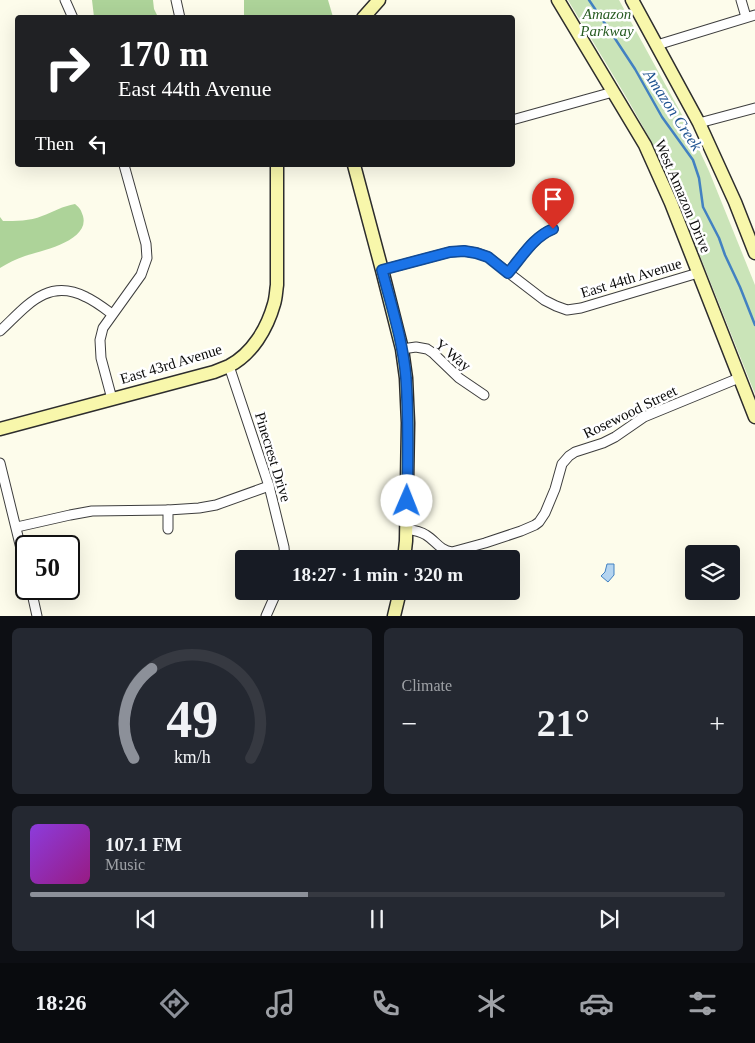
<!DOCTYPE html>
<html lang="en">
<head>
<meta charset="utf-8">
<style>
  body { margin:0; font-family:Georgia,serif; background:#242831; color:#f1f3f6; height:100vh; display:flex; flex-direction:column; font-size:19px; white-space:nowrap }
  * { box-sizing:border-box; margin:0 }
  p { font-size:16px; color:#9ea1a6 }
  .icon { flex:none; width:28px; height:28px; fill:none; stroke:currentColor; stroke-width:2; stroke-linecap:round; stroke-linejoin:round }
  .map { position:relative; height:616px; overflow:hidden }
  .side { display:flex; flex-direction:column; gap:12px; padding:12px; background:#0d0f14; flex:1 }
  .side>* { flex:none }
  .banner { position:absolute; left:15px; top:15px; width:500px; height:152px; border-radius:5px; box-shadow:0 5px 20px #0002; background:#202124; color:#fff; overflow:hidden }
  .buttons { position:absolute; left:685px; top:545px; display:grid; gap:10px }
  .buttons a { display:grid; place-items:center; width:55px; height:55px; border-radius:5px; background:#171b24; box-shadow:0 5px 20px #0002; font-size:25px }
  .speed { position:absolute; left:15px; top:535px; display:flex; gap:10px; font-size:25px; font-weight:700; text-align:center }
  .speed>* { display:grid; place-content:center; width:65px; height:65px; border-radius:50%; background:#171b24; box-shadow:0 5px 20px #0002; line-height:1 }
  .speed .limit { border:2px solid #111; border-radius:8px; background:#fff; color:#111 }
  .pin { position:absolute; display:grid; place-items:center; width:42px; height:42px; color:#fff; margin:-51px -21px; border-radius:50% 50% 50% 0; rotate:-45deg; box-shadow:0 0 5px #0007 }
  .pin .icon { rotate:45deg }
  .me { position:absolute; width:55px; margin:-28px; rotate:1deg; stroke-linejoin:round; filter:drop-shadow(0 0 4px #0008) }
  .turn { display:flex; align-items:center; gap:18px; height:105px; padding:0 20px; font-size:22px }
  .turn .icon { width:65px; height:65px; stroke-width:2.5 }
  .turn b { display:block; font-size:35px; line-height:42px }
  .then { display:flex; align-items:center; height:48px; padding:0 20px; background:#0003; gap:10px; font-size:19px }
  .big { font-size:38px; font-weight:700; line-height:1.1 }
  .side .card { flex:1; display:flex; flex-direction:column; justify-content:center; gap:8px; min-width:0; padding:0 18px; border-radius:8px; background:#242831 }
  .side .dial { align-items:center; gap:0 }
  .dial svg { height:130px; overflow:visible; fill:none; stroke:#363941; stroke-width:7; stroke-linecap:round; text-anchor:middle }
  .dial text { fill:#f1f3f6; stroke:none }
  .song { display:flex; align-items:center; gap:15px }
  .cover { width:60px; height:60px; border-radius:8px; background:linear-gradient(135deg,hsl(270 70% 55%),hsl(310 70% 35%)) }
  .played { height:5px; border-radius:2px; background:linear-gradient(90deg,#8c9099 40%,#363941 40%) }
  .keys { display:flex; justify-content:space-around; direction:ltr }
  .heat { display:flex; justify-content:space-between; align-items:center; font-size:28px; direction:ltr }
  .side .tiles { flex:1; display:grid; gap:12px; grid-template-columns:1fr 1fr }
  .card:last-child { grid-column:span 2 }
  .trip { position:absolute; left:235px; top:550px; width:285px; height:50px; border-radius:5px; background:#171b24; box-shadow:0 5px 20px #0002; font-weight:700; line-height:50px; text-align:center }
  .menu { display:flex; height:80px; justify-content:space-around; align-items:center; background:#090b0e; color:#9ea1a6 }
  .menu .icon { width:35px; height:35px }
  .menu .current { color:#8c9099 }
  .menu b { font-size:22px; color:#f1f3f6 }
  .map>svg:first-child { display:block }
  .green { fill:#cae4b8 }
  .forest { fill:#add399 }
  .water { fill:#b4d4f0; stroke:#4281c1 }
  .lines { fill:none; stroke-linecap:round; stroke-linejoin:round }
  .stream { stroke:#4281c1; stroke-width:2.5 }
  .street-casing { stroke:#3e3e3e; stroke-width:11 }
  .secondary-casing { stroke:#2d2d2d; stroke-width:15 }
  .street { stroke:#fff; stroke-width:9 }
  .secondary { stroke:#f8f7ab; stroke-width:12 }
  .route-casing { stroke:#114b97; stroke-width:12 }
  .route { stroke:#1a73e8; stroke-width:9 }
  .labels { text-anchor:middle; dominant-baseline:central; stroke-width:5; stroke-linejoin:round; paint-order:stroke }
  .park-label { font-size:15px; font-style:italic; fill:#285c22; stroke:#fff }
  .street-label { font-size:15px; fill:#0b0b0b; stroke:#fff }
  .water-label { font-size:16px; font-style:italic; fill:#205491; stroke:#fff }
</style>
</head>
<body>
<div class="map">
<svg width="755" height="616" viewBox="0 0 755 616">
  <rect width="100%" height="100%" fill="#fdfceb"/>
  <path class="green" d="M568,0H619L687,124L709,171L755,285V394L665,168C636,110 601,56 568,0Z"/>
  <g class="forest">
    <path d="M92,0H153L154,9L158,17H94Z"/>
    <path d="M244,0H328L333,17H244Z"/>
    <path d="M75,204C80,208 81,210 83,216C90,241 41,251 25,256C16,259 8,263 0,268V217L3,221C16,221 30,221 42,216C53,212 63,206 75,204Z"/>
  </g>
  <path class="water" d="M607,564H614V575L608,582L601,576L605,572Z"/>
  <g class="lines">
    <path class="stream" d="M589,0L610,31L635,69L662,117L693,160L699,178L703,207L719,238L725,255L740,287L755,325"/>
    <defs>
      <g id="street">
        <path d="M65,0L73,18"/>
        <path d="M176,0L180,18"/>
        <path d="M741,0L746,17"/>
        <path d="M657,45L755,15"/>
        <path d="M512,120L613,92"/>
        <path d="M699,123L755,108"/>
        <path d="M382,270L450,252L464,251L477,253L488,257L544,300L556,306L567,310L581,308L698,273"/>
        <path d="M508,273C522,257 533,237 553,229"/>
        <path d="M0,331C26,307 47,277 86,297C95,301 104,308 112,314"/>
        <path d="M402,349L416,347L427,349L433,353L459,378L484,395"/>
        <path d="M229,366L269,486L284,547L285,559"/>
        <path d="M112,399L101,358L100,340L103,328L141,275L147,258L146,244L124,165"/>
        <path d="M0,463L26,569"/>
        <path d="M17,527L70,515L92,511L168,510"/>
        <path d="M168,529V510L199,508L216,505L269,486"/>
        <path d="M406,529C413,530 420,531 426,535C436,541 439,550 452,552L485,543L521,531L535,525L539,522L545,513L555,489L562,464L569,456L575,452L603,443L615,437L644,417L739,378"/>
        <path d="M31,589L37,616"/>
        <path d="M266,616L277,591"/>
      </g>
      <g id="secondary">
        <path d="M558,0L645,145L671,203L755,417"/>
        <path d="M632,0L699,123L735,202L755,253"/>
        <path d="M363,18L379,0"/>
        <path d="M354,165L382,270L402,349L406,378L408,423L406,541L404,559"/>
        <path d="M0,429L214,372C219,370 224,368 229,366C252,354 267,329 274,304C276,298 276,291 277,285V165"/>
        <path d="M394,616L400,591"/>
      </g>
    </defs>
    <use href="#street" class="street-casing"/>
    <use href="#secondary" class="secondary-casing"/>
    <use href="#street" class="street"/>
    <use href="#secondary" class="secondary"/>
  </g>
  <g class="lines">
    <defs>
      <path id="route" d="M407,501C408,460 409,419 406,378C403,341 391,305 382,270L450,252L464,251L476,253L488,257L508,273C522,257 533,237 553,229"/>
    </defs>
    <use href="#route" class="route-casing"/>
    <use href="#route" class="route"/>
  </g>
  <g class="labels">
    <g class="park-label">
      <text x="607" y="14">Amazon<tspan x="607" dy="17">Parkway</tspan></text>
    </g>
    <g class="street-label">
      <text transform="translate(683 196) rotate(67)">West Amazon Drive</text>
      <text transform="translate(631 278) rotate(-17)">East 44th Avenue</text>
      <text transform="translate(453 355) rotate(39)">Y Way</text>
      <text transform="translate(171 364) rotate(-17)">East 43rd Avenue</text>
      <text transform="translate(630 412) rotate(-26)">Rosewood Street</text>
      <text transform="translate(273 457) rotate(73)">Pinecrest Drive</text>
    </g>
    <g class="water-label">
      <text transform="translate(673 110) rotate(57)">Amazon Creek</text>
    </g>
  </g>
</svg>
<div class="buttons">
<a><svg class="icon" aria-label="layers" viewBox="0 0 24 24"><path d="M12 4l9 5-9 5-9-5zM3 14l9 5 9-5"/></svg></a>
</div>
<div class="speed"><div class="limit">50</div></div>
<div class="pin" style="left:553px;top:229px;background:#d93025"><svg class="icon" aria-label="arrive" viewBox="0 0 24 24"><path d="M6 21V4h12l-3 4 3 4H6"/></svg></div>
<svg class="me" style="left:407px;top:501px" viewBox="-20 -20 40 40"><circle r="19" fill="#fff"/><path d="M0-13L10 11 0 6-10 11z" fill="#1a73e8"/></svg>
<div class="trip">18:27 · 1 min · 320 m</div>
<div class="banner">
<div class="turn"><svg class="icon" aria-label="right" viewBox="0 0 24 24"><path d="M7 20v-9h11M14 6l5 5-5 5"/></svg><div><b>170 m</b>East 44th Avenue</div></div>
<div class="then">Then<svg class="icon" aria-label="left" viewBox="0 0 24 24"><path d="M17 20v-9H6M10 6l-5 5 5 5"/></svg></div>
</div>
</div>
<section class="side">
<div class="tiles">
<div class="card dial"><svg viewBox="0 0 100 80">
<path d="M14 69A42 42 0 1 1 86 69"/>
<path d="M14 69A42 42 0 0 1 25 14" stroke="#8c9099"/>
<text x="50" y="56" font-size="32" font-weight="700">49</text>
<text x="50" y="72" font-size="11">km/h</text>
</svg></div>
<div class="card"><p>Climate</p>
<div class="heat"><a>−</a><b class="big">21°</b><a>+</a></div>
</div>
<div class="card">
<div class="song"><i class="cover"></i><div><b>107.1 FM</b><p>Music</p></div></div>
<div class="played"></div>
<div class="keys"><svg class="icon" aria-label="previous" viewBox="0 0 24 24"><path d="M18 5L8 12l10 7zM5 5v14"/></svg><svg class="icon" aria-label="pause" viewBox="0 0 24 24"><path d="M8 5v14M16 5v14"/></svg><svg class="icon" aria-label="next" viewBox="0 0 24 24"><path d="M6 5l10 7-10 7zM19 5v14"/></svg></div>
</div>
</div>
</section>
<nav class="menu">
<b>18:26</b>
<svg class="icon current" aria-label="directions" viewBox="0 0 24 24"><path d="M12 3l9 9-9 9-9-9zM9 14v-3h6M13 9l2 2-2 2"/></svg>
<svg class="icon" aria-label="music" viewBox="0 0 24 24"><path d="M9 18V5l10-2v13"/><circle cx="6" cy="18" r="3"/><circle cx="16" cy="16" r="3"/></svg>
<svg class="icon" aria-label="phone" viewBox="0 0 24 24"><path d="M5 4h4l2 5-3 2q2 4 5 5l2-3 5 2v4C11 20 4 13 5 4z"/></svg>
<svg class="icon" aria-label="climate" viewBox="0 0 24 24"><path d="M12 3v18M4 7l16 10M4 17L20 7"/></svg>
<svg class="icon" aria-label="car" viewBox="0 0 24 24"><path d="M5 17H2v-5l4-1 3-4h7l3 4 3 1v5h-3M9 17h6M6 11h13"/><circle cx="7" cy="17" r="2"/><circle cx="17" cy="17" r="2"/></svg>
<svg class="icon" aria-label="filters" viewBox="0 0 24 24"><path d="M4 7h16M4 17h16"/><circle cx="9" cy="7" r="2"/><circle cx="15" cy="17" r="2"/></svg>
</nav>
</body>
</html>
